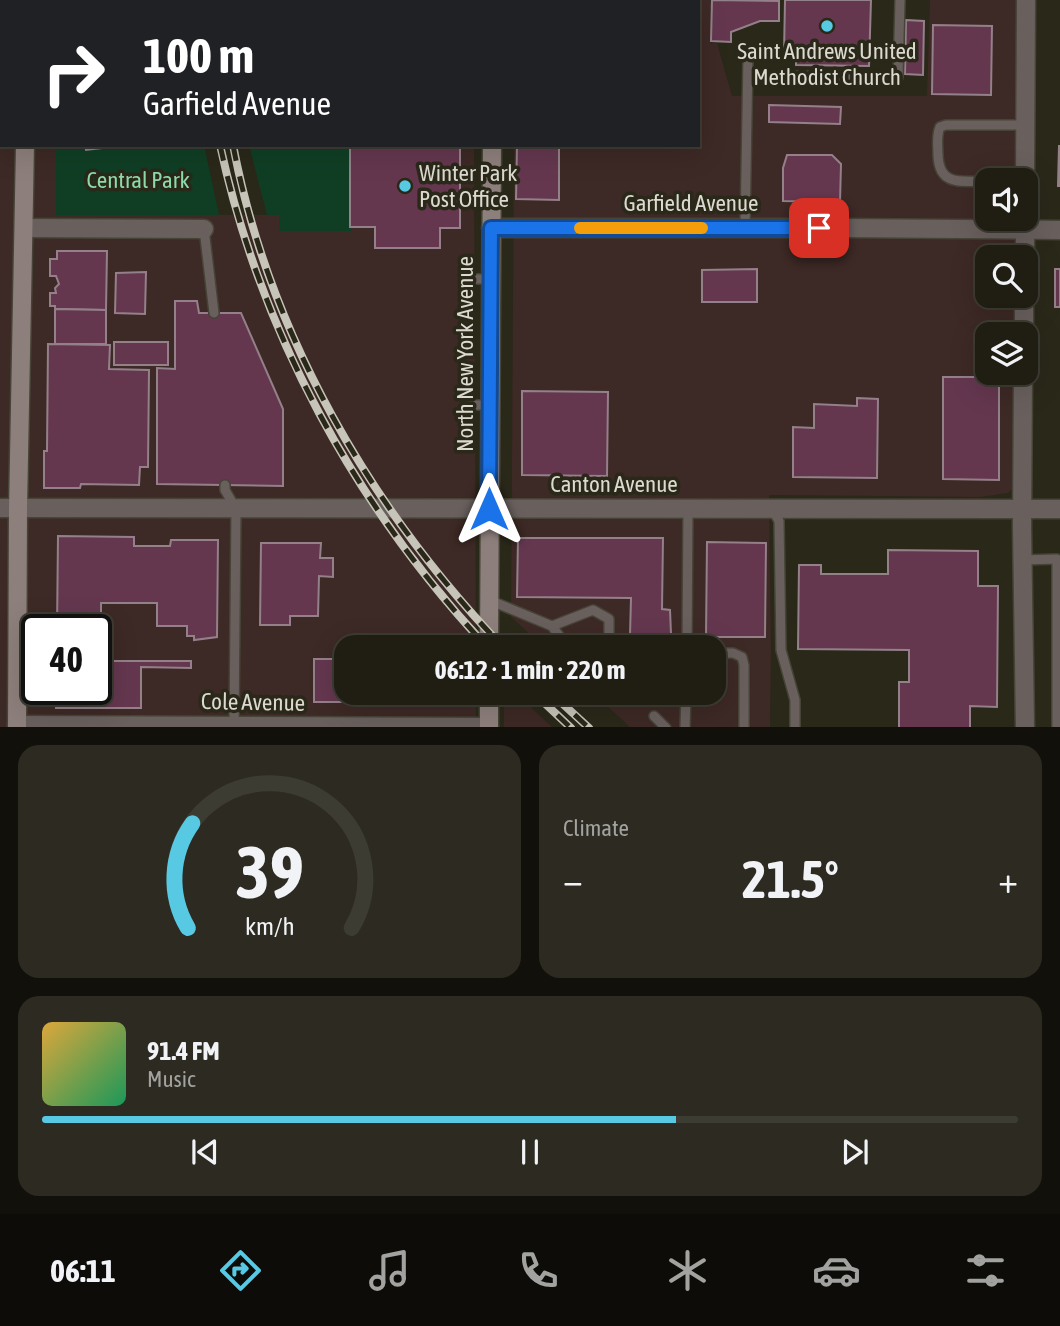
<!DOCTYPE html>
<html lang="en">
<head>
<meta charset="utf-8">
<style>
  body { margin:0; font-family:"Asap Condensed",sans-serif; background:#2d2b21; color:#f1f3f6; height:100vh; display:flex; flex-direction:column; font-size:26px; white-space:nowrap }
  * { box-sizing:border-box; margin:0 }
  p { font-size:23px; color:#a2a2a0 }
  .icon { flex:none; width:38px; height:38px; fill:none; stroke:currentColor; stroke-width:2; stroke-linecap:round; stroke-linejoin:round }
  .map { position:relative; height:727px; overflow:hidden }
  .drawer { display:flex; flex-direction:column; gap:18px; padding:18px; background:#12100a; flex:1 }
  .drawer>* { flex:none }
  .top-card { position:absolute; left:0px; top:0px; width:700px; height:147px; box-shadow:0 7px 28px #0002,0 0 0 2px #3d3c33; background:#202124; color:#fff; overflow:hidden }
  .controls { position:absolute; left:975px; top:168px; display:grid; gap:14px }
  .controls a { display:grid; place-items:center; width:63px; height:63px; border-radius:14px; background:#201e13; box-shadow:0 7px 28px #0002,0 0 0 2px #3d3c33; font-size:35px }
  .speed { position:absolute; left:21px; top:614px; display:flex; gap:14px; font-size:35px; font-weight:700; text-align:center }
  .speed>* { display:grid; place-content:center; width:91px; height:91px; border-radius:50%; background:#201e13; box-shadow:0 7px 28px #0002,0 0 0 2px #3d3c33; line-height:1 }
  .speed .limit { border:4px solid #111; border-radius:10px; background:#fff; color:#111 }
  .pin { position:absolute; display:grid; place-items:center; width:60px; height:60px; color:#fff; margin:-30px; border-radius:14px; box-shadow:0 4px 10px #0006 }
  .me { position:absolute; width:77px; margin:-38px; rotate:0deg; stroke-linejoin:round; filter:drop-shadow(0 0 5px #0008) }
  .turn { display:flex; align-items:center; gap:24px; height:147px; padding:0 28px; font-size:32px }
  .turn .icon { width:91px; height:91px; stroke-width:2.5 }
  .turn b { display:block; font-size:49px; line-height:60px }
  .big { font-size:52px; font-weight:700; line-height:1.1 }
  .drawer .tile { flex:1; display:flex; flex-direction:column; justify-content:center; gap:10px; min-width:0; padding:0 24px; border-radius:21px; background:#2d2b21 }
  .drawer .dial { align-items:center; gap:0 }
  .dial svg { height:182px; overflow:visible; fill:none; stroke:#3d3c33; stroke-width:7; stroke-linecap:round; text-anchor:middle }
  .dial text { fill:#f1f3f6; stroke:none }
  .song { display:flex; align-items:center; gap:21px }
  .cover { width:84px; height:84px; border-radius:10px; background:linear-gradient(135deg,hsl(40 70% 55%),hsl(150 70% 35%)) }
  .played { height:7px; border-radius:4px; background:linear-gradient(90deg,#58c9e3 65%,#3d3c33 65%) }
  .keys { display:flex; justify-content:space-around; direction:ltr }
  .heat { display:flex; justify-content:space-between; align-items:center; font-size:38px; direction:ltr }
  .drawer .tiles { flex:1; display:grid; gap:18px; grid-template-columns:1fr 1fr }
  .tile:last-child { grid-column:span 2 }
  .trip { position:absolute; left:334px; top:635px; width:392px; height:70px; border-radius:21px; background:#201e13; box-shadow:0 7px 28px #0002,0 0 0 2px #3d3c33; font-weight:700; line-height:70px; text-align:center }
  .menu { display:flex; height:112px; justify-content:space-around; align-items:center; background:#0d0c08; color:#a2a2a0 }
  .menu .icon { width:49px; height:49px }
  .menu .selected { color:#58c9e3 }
  .menu b { font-size:32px; color:#f1f3f6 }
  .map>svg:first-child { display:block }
  .commercial { fill:#3d2925; fill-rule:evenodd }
  .green { fill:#103e25 }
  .building { fill:#64374f; stroke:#938089; stroke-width:2 }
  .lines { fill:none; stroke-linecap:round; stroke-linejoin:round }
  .lane-casing { stroke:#464436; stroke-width:12 }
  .street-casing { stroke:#464436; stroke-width:21 }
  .secondary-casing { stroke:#464436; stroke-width:21 }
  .lane { stroke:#69605e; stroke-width:9 }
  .street { stroke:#69605e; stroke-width:18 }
  .secondary { stroke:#8d7f7c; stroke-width:18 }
  .rail-casing { stroke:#c7c5ba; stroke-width:8 }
  .rail { stroke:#2a2819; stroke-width:5; stroke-dasharray:16; stroke-linecap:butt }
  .route-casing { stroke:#114b97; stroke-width:18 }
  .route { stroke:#1a73e8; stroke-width:12 }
  .slow { stroke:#f59e0b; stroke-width:12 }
  .poi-dot { fill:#58c9e3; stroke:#2a2819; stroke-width:2.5 }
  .labels { text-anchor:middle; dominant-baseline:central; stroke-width:7; stroke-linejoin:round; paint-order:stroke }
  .poi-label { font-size:23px; fill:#dcdad0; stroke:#2a2819 }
  .park-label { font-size:23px; fill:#8ddaaa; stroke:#2a2819 }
  .street-label { font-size:23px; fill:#dcdad0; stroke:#2a2819 }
</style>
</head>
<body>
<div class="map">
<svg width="1060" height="728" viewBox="0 0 1060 728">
  <rect width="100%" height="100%" fill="#2a2819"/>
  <g class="commercial">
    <path d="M0,0H56L2,2V145H56V215H279V230L350,145H474L476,647L346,648V693H476V727H0ZM37,630H96V690H37Z"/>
    <path d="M351,0H474L351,2Z"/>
    <path d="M519,0H711L710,44L717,43L732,96H927L930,0H1017V180H987V219H1017V257H987V296H1017V334H987V373H1017V484L1008,493L981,497L769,495L771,652L770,727H630L593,693H714V648L544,647L511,617L514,145H698V2H519Z"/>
    <path d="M504,697L522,699L552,727H504Z"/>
  </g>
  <g class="green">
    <rect x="56" y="0" width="129" height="2"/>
    <rect x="228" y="0" width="123" height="2"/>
    <path d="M56,145H204L219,215H56Z"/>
    <path d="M249,145H351V231H279V215H267Z"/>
  </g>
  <g class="building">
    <path d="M525,0L607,2H525Z"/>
    <path d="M712,0L779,1V21H760L731,32V42L711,41Z"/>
    <path d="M785,0H871L869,66L796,65V53H784Z"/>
    <path d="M906,20L924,21L923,75L905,74Z"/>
    <path d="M933,25L992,26L991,95L932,94Z"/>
    <path d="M769,105L841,107L840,124L769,122Z"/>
    <path d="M85,145H128L86,150Z"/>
    <path d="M350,145H460V228H440V248H375V227H350Z"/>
    <path d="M517,145H559V200L516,199Z"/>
    <path d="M1059,146H1060V186H1058Z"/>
    <path d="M787,155H832L841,164L840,202L783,201V168Z"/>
    <path d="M57,251H107L106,310L55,309V306H50V293H56L55,288L59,284L56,276H50V259H57Z"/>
    <path d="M757,269V302H702V270Z"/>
    <rect x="1055" y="269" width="5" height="38"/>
    <path d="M146,272L145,314L115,313L116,273Z"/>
    <path d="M175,301H197L199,313H241L283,409V486L157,484V368L175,369Z"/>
    <path d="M55,309L106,310V344H55Z"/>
    <rect x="114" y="342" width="54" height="23"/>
    <path d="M48,344L110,345L109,369L149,370L148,467H140L139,485L81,484L80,488H44V451H47Z"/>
    <path d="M943,377H999V480L943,479Z"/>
    <path d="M522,391L608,392L607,476L522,475Z"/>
    <path d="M857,398L878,399L877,478L793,477V427L814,428V404L857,406Z"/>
    <path d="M58,536L134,537V546H170L171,540H218L217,637L194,640V636H187V626H157V603H101V661H191V668L141,667V708H56L57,690H96V630H57Z"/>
    <path d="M518,538H663L662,609L670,610L671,634L630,635L631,598L517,597Z"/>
    <path d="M707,542L766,543L765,637H706Z"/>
    <path d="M261,543H321L320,558H333V577L319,576L318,616H290V625H260Z"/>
    <path d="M888,550L978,551V586H998L997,707L970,706V728H899V682H909V650L798,649L799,565H821V574H888Z"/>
    <path d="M314,659H346V693H440V702H314Z"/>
  </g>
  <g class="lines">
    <defs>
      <g id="lane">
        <path d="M792,76L898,77L900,0"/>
        <path d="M987,181C962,181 939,187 938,155C938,145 936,136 940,127L946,125H1025"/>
        <path d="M745,228L748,57"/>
        <path d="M204,229L214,313"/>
        <path d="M475,279H490"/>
        <path d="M472,405H489"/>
        <path d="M225,485V490L236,509L234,726"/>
        <path d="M772,509L779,521L781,650L795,700V728"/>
        <path d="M1022,560L1057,559V728"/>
        <path d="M489,600L552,626L568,648"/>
        <path d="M552,626L593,610L609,619V648"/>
        <path d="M687,648L688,509"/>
        <path d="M714,653H733L742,657L744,665V728"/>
        <path d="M654,716L666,728"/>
        <path d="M685,728L686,693"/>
      </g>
      <g id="street">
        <path d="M1025,180L1026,0"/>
        <path d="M25,228L204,229"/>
        <path d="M491,228H842L1060,230"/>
        <path d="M1025,257V219"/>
        <path d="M1024,334V296"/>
        <path d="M1023,373L1022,527L1025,728"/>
        <path d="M0,508L1060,509"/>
        <path d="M17,725L489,727"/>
      </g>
      <g id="secondary">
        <path d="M26,2V0"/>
        <path d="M495,2V0"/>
        <path d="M489,648L492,145"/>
        <path d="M17,728L18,509L25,145"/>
        <path d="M489,728V693"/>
      </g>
    </defs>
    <use href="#lane" class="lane-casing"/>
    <use href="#street" class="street-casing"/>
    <use href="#secondary" class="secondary-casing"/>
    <use href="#lane" class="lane"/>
    <use href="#street" class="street"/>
    <use href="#secondary" class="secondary"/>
    <defs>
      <g id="rail">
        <path d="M202,0L203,2"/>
        <path d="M215,0V2"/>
        <path d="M220,145C261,334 356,507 488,648"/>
        <path d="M233,145C269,334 371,510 504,648"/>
        <path d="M534,693L571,728"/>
        <path d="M551,693L589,728"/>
      </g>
    </defs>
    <use href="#rail" class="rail-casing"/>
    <use href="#rail" class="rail"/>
  </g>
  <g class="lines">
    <defs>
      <path id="route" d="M489,509L491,228H819"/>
    </defs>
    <use href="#route" class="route-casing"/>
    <use href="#route" class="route"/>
    <path class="slow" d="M580,228H702"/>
  </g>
  <g class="poi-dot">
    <circle cx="827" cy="26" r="7"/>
    <circle cx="405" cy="186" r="7"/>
  </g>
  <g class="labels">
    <g class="poi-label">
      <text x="827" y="51">Saint Andrews United<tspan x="827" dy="26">Methodist Church</tspan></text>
      <text x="419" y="173" text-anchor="start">Winter Park<tspan x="419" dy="26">Post Office</tspan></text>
    </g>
    <g class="park-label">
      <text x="138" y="180">Central Park</text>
    </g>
    <g class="street-label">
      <text x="691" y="203">Garfield Avenue</text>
      <text transform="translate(465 354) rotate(-90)">North New York Avenue</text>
      <text x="614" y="484">Canton Avenue</text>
      <text transform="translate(253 702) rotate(1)">Cole Avenue</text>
    </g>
  </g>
</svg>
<div class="controls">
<a><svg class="icon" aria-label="sound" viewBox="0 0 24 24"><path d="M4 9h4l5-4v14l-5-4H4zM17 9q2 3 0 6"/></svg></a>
<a><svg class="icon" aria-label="search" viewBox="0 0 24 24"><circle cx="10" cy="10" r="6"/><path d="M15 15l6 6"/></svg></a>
<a><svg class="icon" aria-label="layers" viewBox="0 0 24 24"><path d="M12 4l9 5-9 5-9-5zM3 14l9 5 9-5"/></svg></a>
</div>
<div class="speed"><div class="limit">40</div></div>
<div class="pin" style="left:819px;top:228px;background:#d93025"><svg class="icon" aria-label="arrive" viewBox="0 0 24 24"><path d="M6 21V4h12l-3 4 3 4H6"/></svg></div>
<svg class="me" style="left:489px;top:509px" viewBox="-20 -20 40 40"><path d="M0-17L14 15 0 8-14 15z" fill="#1a73e8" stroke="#fff" stroke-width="4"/></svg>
<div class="trip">06:12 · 1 min · 220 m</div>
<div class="top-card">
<div class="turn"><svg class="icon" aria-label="right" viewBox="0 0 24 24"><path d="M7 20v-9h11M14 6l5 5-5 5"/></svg><div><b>100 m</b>Garfield Avenue</div></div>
</div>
</div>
<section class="drawer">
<div class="tiles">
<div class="tile dial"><svg viewBox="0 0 100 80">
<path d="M14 69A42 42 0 1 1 86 69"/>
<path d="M14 69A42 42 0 0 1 16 23" stroke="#58c9e3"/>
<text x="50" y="56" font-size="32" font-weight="700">39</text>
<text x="50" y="72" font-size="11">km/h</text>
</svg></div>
<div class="tile"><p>Climate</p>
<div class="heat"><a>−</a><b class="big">21.5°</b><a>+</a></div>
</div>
<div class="tile">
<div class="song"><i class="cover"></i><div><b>91.4 FM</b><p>Music</p></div></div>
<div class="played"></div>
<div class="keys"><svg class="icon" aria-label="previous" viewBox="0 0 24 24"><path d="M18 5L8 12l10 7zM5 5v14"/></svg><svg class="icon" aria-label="pause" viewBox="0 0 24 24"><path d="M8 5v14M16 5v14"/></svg><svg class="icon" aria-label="next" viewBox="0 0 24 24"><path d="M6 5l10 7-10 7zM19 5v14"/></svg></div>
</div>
</div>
</section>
<nav class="menu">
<b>06:11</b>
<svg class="icon selected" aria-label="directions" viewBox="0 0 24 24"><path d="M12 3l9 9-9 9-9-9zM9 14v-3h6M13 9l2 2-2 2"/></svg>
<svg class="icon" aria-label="music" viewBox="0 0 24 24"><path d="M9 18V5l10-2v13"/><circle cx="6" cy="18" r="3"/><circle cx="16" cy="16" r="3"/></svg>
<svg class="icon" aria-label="phone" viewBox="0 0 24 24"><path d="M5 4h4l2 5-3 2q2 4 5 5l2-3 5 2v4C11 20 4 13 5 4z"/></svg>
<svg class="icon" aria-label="climate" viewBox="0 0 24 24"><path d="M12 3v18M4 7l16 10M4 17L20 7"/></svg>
<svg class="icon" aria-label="car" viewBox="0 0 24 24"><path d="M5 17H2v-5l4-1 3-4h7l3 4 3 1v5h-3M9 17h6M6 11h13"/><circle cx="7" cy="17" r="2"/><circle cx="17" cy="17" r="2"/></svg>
<svg class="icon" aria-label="filters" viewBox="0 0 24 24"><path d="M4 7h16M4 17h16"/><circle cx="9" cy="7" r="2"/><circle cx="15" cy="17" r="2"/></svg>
</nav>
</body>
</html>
